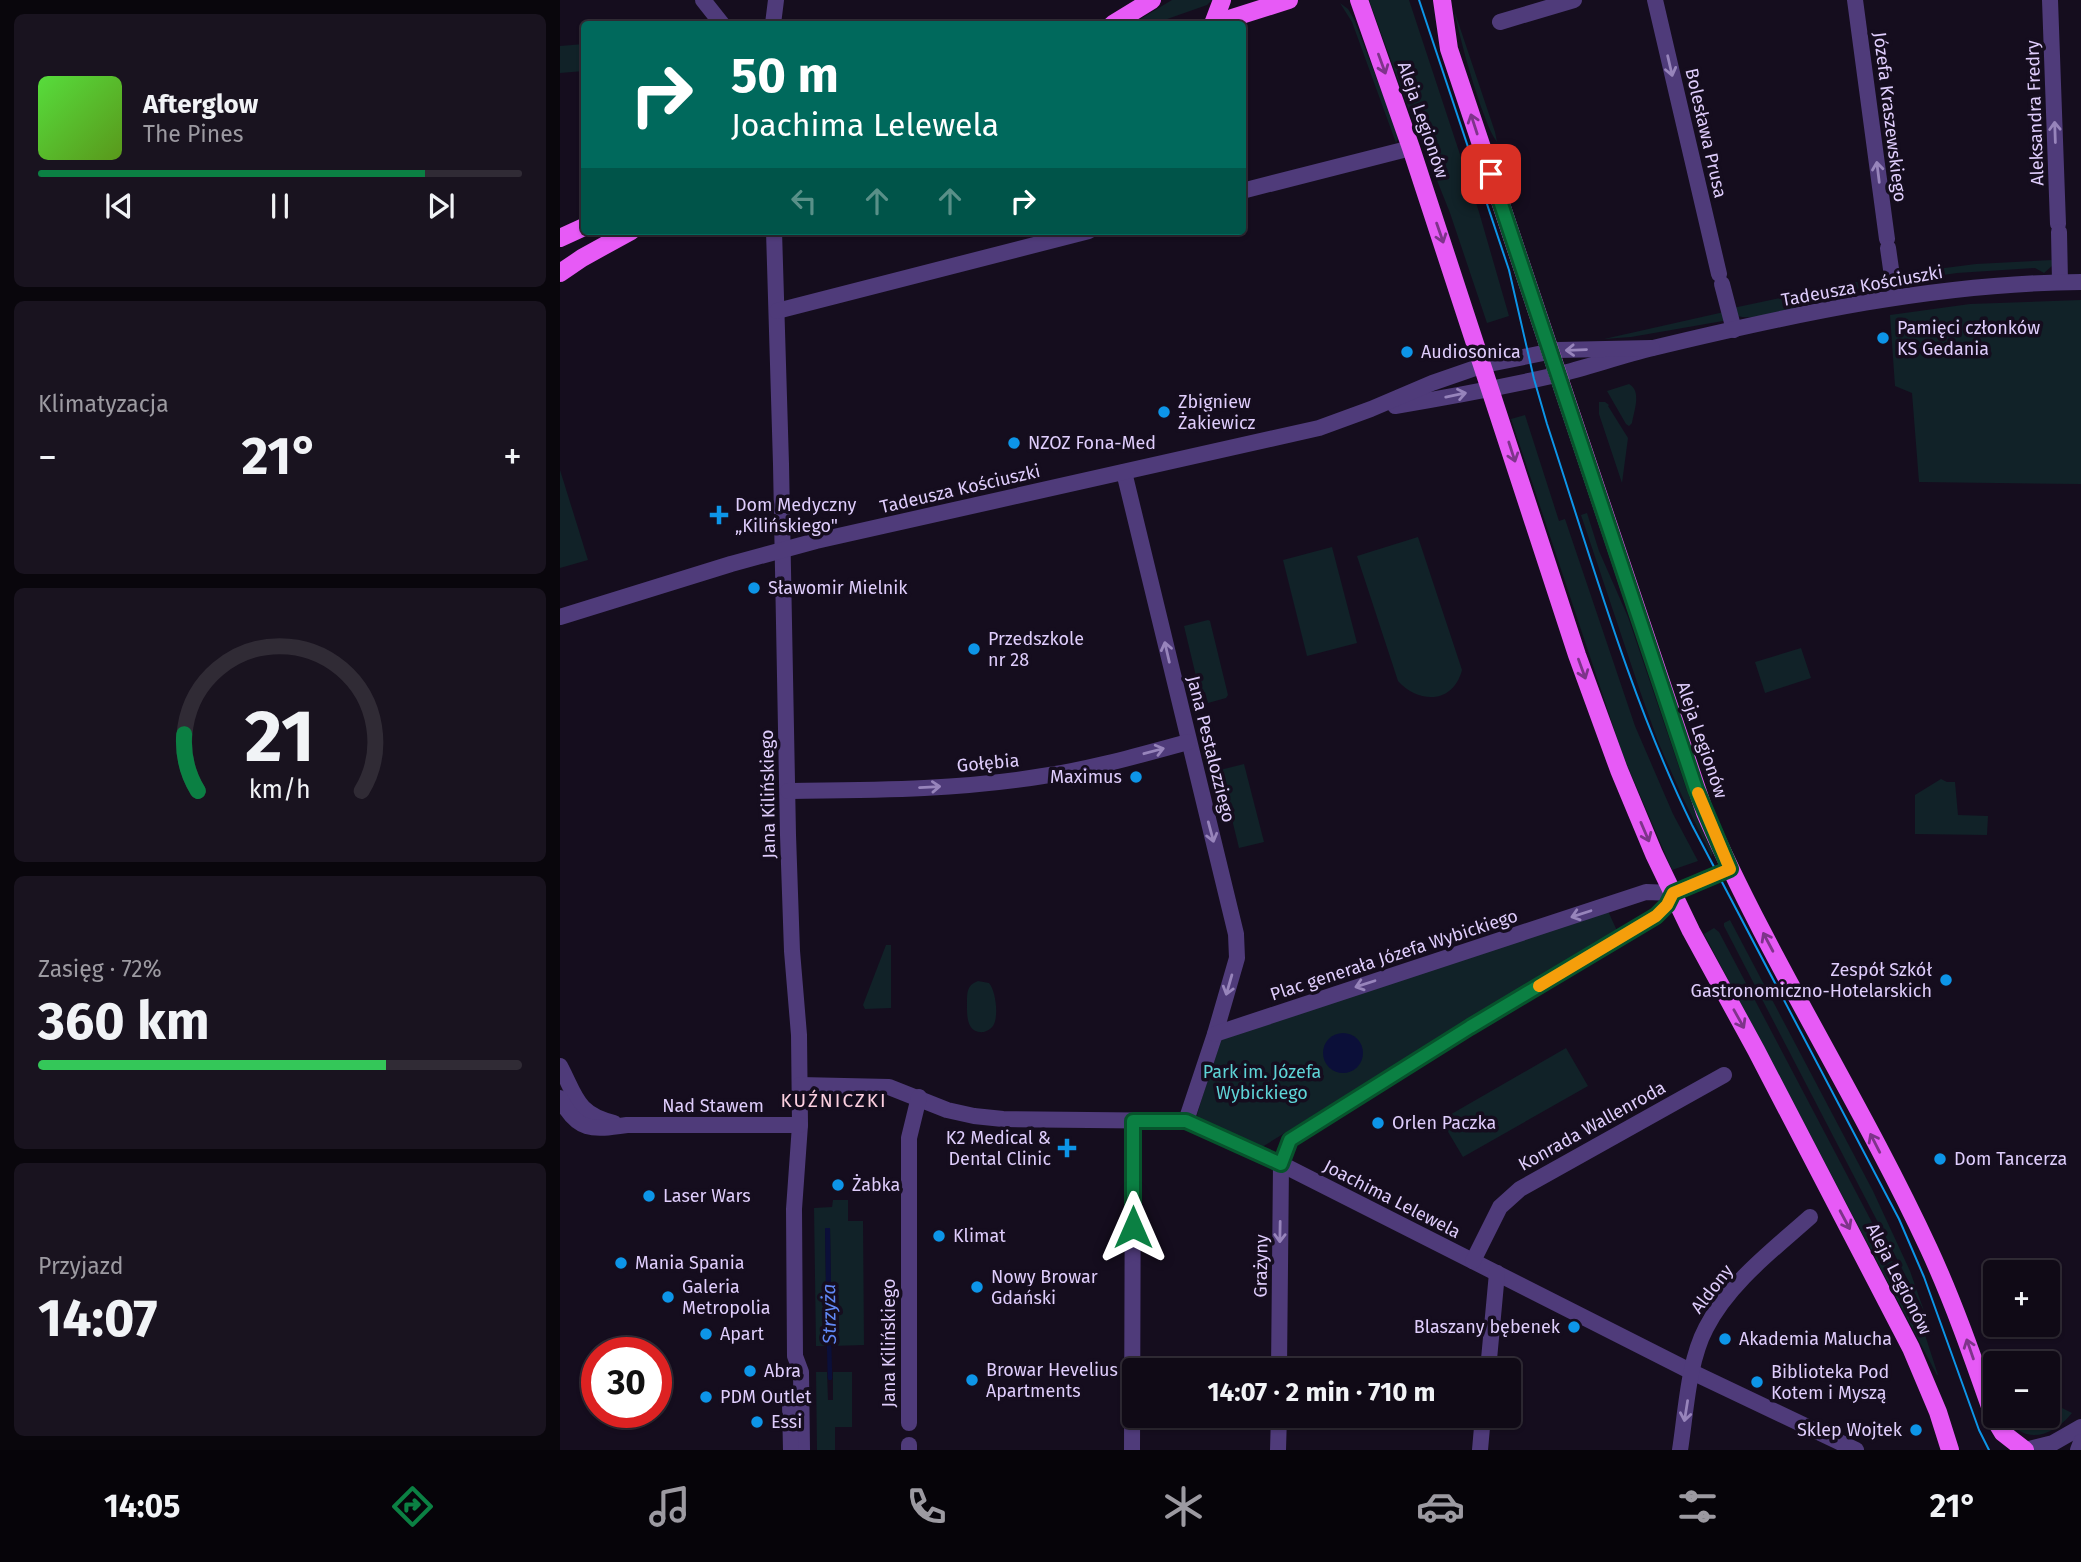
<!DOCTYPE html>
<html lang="pl">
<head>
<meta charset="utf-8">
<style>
  body { margin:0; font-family:"Fira Sans",sans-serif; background:#19131f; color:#f1f3f6; height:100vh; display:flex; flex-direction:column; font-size:26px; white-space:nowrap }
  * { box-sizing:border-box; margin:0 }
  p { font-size:23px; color:#9c9aa1 }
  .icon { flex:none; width:38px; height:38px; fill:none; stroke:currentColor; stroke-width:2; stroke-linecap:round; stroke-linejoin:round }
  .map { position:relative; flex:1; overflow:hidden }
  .sheet { display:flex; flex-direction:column; gap:14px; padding:14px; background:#09060c; width:560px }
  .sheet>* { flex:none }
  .guide { position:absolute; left:21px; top:21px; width:665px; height:214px; border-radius:7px; box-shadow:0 2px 5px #0004,0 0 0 2px #302b35; background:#00695c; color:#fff; overflow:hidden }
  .controls { position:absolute; left:1423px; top:1260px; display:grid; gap:14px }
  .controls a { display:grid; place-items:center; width:77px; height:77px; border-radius:7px; background:#100a16; box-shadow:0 2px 5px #0004,0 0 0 2px #302b35; font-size:35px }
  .speed { position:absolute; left:21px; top:1337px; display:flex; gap:14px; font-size:35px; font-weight:700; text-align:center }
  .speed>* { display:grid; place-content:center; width:91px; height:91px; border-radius:50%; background:#100a16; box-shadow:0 2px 5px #0004,0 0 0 2px #302b35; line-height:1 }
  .speed .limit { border:10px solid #d22; background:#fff; color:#111 }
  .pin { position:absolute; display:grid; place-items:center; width:60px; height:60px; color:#fff; margin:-30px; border-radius:14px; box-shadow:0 4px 10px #0006 }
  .me { position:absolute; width:77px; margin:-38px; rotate:0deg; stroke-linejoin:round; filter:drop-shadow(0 0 5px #0008) }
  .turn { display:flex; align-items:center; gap:24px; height:147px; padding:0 35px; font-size:32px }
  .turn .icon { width:91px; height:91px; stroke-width:2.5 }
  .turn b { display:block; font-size:49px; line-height:60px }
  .lanes { display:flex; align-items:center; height:66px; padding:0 35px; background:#0003; justify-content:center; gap:35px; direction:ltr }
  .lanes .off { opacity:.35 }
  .big { font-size:52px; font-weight:700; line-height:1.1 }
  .sheet .tile { flex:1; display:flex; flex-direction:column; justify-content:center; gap:10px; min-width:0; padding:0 24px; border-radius:10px; background:#19131f }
  .sheet .dial { align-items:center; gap:0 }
  .dial svg { height:182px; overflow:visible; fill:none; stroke:#302b35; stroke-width:7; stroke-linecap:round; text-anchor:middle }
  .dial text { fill:#f1f3f6; stroke:none }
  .song { display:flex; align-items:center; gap:21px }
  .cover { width:84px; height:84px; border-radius:10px; background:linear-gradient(135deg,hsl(110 70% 55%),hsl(90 70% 35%)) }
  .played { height:7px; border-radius:4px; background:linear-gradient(90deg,#0b8043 80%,#302b35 80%) }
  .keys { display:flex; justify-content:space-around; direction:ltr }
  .heat { display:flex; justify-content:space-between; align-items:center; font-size:38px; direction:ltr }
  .charge { height:10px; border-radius:5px; background:linear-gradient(90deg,#34c759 72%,#302b35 0) }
  .trip { position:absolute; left:562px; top:1358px; width:399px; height:70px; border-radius:7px; background:#100a16; box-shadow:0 2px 5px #0004,0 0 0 2px #302b35; font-weight:700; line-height:70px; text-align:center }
  .tabs { display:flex; height:112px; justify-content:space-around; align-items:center; background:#060409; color:#9c9aa1 }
  .tabs .icon { width:49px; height:49px }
  .tabs .active { color:#0b8043 }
  .tabs b { font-size:32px; color:#f1f3f6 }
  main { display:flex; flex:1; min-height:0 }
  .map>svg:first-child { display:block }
  .green { fill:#112228 }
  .water { fill:#0b0f39 }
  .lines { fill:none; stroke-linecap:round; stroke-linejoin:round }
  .stream { stroke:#0b0f39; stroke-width:4.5 }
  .minor { stroke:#4f3b7a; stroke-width:16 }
  .major { stroke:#e75af6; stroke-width:18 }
  .tram { stroke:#0d95e8; stroke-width:2 }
  .oneway { stroke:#7e348a }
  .oneway2 { stroke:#9784bb }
  .route-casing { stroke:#07532c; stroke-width:18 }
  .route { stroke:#0b8043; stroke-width:12 }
  .slow { stroke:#f59e0b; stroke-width:12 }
  .poi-dot { fill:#0d95e8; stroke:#150d1e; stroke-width:2.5 }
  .labels { text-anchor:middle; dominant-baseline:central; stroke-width:7; stroke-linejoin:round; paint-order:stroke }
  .street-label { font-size:18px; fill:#dfcdfc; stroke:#150d1e }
  .poi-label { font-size:18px; fill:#dfcdfc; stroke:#150d1e; text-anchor:start }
  .park-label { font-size:18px; fill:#5ed4d7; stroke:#150d1e }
  .neighbourhood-label { font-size:19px; letter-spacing:2px; fill:#fccfdf; stroke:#150d1e }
  .water-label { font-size:19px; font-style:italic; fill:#6188f6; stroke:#150d1e }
</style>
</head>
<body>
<main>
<section class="sheet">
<div class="tile">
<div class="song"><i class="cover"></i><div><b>Afterglow</b><p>The Pines</p></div></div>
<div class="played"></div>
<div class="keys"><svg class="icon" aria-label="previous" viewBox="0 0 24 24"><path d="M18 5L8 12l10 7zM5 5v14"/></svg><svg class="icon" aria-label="pause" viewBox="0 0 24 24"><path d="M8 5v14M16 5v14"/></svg><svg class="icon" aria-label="next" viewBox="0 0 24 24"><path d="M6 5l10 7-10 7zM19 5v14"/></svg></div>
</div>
<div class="tile"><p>Klimatyzacja</p>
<div class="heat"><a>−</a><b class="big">21°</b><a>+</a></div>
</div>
<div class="tile dial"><svg viewBox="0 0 100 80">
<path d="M14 69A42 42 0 1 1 86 69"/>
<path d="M14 69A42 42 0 0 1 8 44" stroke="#0b8043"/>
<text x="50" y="56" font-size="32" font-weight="700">21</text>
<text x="50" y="72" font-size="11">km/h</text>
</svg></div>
<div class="tile"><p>Zasięg · 72%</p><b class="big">360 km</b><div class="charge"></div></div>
<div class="tile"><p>Przyjazd</p><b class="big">14:07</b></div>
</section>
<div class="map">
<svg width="1521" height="1450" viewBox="0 0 1521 1450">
  <rect width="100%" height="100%" fill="#150d1e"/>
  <g class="green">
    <path d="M612,0H652L647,5L593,24H572Z"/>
    <path d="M809,0H849L919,212L949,316L927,323L890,213L849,110Z"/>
    <path d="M780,3L788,9L794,19L834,124L838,139L836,143L792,22Z"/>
    <path d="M894,10L935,132L937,142C929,131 926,119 921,107C910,75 901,43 894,10Z"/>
    <path d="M24,44V71L0,73V46Z"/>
    <path d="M1493,260L1492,266L1484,273L1475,268L1397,273L1356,279L1351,285L1340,283L1338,274L1416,264Z"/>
    <path d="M1325,276V284L1318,289L1311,286L1244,300L1240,307C1221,311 1196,321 1177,316L1173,308Z"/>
    <path d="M1521,300V484L1359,482L1352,393L1335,386L1330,315L1410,304Z"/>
    <path d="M1164,312L1166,318L1163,321L1071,337L1044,339Z"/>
    <path d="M1069,384C1082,391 1074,411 1072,423L1069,426L1066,424L1047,391Z"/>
    <path d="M1039,402H1045L1049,405L1048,406L1068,438L1062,483L1039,414Z"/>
    <path d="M965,415L999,521L1005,519L1075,726L1113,814L1138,861L1112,870L1062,753L951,419Z"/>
    <path d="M0,470L28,560L0,568Z"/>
    <path d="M1027,513L1039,551L1068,617L1127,791L1153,851L1152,857L1122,796L1099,744L1081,694L1021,515Z"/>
    <path d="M858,537L902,670C893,704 859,704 838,681L797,556Z"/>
    <path d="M772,547L797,643L747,656L723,560Z"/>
    <path d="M648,620L650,621L668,695L666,698L648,703L645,692L640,693L624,626Z"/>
    <path d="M1241,648L1251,678L1205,693L1195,662Z"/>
    <path d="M684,764L704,842L679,848L660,770Z"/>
    <path d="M1381,779L1387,782H1395L1398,815L1428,816L1427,835L1355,834V795Z"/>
    <path d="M1048,911L1058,933L898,1027L702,1147L641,1120L637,1115L659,1040Z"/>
    <path d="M1170,920L1313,1191L1350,1271L1364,1311L1164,926V923Z"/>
    <path d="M1154,928L1159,932L1355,1304L1378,1375H1377L1144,934Z"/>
    <path d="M326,945H331V1008L305,1009L303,1005Z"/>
    <path d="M418,981L429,983C436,991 439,1017 433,1026C431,1029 427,1031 424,1032C406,1034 407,1015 407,1003C407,992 407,985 418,981Z"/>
    <path d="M1006,1048L1028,1086L903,1157L881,1120Z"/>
    <path d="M273,1200H288V1221H303L304,1345L272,1346L270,1228L265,1229L267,1346H256L254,1208L272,1207Z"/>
    <path d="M256,1372H267L268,1400H273V1372H292V1427H275V1450H257Z"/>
    <path d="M1488,1401L1512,1413C1493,1436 1464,1447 1446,1416H1488Z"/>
  </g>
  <g class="water">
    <circle cx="783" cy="1053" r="20"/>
    <path d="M265,1228H270L272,1346H267Z"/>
  </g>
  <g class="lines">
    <path class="stream" d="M269,1341L270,1378"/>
    <g class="minor">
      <path d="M143,0L162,24"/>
      <path d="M1095,0L1159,274"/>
      <path d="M1295,0L1327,239"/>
      <path d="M1490,0L1498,224"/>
      <path d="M940,22L1014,0"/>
      <path d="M213,24L216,0"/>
      <path d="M682,191L851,148"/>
      <path d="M214,231L221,464L228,835L232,951L239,1035L240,1125L234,1209L235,1356L241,1372L242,1450"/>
      <path d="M1499,232L1500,282"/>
      <path d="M1328,248L1335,297"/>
      <path d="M1162,284L1174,330"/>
      <path d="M217,311L529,231"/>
      <path d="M835,406C889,397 943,387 996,375C1029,367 1060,356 1093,348C1234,314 1376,283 1521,282"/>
      <path d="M564,472L676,934L677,958L655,1034L626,1121"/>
      <path d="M0,617L171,564L256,541L759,428L811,409L872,383L924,365L998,350L1092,348"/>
      <path d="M228,791C312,790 399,790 483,776C532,769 580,755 628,742"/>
      <path d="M655,1034L1086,892L1113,893L1170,869"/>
      <path d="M0,1066C16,1096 16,1114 54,1123"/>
      <path d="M240,1085L329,1087L387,1110L414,1116L443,1119L626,1121L721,1164L1132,1372L1296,1450"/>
      <path d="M0,1098C17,1132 32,1130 67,1125H240"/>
      <path d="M913,1261L940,1207L960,1189L1164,1075"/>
      <path d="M572,1368H719"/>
      <path d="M719,1370L721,1164L730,1140L910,1027L1096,916L1107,905L1113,893"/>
      <path d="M928,1370L937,1273"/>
      <path d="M230,1403L231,1450"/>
      <path d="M349,1423V1138L359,1097"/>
      <path d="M349,1450V1445"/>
      <path d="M572,1450L573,1121"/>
      <path d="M718,1450L719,1416"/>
      <path d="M920,1450L923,1416"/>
      <path d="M1120,1450C1126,1412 1128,1362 1146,1328C1169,1283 1213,1250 1250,1217"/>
      <path d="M1465,1450L1493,1443L1521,1427"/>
      <path d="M1518,1450L1521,1442"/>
    </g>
    <g class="major">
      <path d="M799,0L851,148L1017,655L1059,770L1094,854L1131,931L1196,1050L1351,1348L1378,1412L1390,1450"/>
      <path d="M882,0L889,49L1145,813C1210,962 1300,1100 1369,1249C1394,1303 1414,1361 1434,1418L1443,1433L1465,1450"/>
      <path d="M553,24L592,0"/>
      <path d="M653,24L729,0"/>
      <path d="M653,24L662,0"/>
      <path d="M0,238L24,227"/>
      <path d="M0,273L22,258L71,231"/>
    </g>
    <path class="tram" d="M859,0L949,270L974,379L987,424C1031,558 1070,698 1132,825L1339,1219L1364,1277L1419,1430L1429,1450"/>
  </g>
  <defs><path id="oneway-shaft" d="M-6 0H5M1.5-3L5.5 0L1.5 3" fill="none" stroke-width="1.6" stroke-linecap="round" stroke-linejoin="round" transform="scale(1.75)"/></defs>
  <g class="oneway">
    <use href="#oneway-shaft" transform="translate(822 64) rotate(70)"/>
    <use href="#oneway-shaft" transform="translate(914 124) rotate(-108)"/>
    <use href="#oneway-shaft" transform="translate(880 233) rotate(71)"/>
    <use href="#oneway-shaft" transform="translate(952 452) rotate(72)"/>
    <use href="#oneway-shaft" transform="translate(1022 669) rotate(70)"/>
    <use href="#oneway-shaft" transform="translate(1085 832) rotate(67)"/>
    <use href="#oneway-shaft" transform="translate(1208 942) rotate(-118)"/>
    <use href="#oneway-shaft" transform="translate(1179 1019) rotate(61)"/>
    <use href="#oneway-shaft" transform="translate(1315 1143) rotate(-117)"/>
    <use href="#oneway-shaft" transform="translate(1285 1220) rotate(62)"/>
    <use href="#oneway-shaft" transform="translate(1410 1349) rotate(-109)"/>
  </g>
  <g class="oneway2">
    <use href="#oneway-shaft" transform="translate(1110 66) rotate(77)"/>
    <use href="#oneway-shaft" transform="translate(1495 132) rotate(-92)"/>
    <use href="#oneway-shaft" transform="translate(1318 172) rotate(-97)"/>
    <use href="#oneway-shaft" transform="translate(1016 350) rotate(178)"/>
    <use href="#oneway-shaft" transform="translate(896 395) rotate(-12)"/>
    <use href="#oneway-shaft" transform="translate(607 652) rotate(-103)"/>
    <use href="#oneway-shaft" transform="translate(594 751) rotate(-15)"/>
    <use href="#oneway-shaft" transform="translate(370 787) rotate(-3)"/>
    <use href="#oneway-shaft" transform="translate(651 832) rotate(75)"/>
    <use href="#oneway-shaft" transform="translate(1021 914) rotate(162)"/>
    <use href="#oneway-shaft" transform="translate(805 984) rotate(162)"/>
    <use href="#oneway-shaft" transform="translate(669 985) rotate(106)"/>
    <use href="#oneway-shaft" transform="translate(720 1232) rotate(91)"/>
    <use href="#oneway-shaft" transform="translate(1126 1411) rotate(99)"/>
  </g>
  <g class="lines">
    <defs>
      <path id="route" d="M573,1227V1121H626L721,1164L730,1140L910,1027L1096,916L1107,905L1113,893L1170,869L1136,789L931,174"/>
    </defs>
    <use href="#route" class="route-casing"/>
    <use href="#route" class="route"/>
    <path class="slow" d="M979,986L1096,916L1107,905L1113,893L1170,869L1138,793"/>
  </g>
  <g class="poi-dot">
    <circle cx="1323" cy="338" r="7"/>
    <circle cx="847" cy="352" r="7"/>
    <circle cx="604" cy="412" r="7"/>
    <circle cx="454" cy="443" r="7"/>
    <path d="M155.5 504.5h7v7h7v7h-7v7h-7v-7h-7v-7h7z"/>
    <circle cx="194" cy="588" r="7"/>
    <circle cx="414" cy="649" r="7"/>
    <circle cx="576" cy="777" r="7"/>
    <circle cx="1386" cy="980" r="7"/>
    <circle cx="818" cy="1123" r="7"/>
    <path d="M503.5 1137.5h7v7h7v7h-7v7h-7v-7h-7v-7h7z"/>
    <circle cx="1380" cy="1159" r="7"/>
    <circle cx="278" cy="1185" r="7"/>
    <circle cx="89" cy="1196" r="7"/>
    <circle cx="379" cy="1236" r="7"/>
    <circle cx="61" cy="1263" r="7"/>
    <circle cx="417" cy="1287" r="7"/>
    <circle cx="108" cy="1297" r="7"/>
    <circle cx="1014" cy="1327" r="7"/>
    <circle cx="146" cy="1334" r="7"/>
    <circle cx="1165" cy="1339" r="7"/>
    <circle cx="190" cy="1371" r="7"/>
    <circle cx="412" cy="1380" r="7"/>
    <circle cx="1197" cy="1382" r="7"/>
    <circle cx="146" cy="1397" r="7"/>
    <circle cx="197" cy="1422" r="7"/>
    <circle cx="1356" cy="1430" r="7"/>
  </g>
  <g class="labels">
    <g class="street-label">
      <text transform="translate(1475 113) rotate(-92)">Aleksandra Fredry</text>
      <text transform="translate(1330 117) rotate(83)">Józefa Kraszewskiego</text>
      <text transform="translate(863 120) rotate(71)">Aleja Legionów</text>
      <text transform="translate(1146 133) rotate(77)">Bolesława Prusa</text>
      <text transform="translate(1302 286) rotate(-10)">Tadeusza Kościuszki</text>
      <text transform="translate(400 489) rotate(-13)">Tadeusza Kościuszki</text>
      <text transform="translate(1142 740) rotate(71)">Aleja Legionów</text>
      <text transform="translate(651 749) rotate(76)">Jana Pestalozziego</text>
      <text transform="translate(428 763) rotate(-5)">Gołębia</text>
      <text transform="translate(208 794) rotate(-91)">Jana Kilińskiego</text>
      <text transform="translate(834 955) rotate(-18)">Plac generała Józefa Wybickiego</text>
      <text x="153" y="1106">Nad Stawem</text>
      <text transform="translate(1032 1126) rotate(-29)">Konrada Wallenroda</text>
      <text transform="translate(832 1199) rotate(27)">Joachima Lelewela</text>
      <text transform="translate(701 1266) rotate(-89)">Grażyny</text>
      <text transform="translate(1339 1279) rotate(63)">Aleja Legionów</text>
      <text transform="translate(1152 1289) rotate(-52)">Aldony</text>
      <text transform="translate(329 1343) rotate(-90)">Jana Kilińskiego</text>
    </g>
    <g class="poi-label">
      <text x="1337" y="328">Pamięci członków<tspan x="1337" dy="21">KS Gedania</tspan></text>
      <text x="861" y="352">Audiosonica</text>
      <text x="618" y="402">Zbigniew<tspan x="618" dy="21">Żakiewicz</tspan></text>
      <text x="468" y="443">NZOZ Fona-Med</text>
      <text x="175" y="505">Dom Medyczny<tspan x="175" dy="21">„Kilińskiego"</tspan></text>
      <text x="208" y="588">Sławomir Mielnik</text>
      <text x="428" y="639">Przedszkole<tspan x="428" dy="21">nr 28</tspan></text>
      <text x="562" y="777" text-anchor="end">Maximus</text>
      <text x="1372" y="970" text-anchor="end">Zespół Szkół<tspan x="1372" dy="21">Gastronomiczno-Hotelarskich</tspan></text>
      <text x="832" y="1123">Orlen Paczka</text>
      <text x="491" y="1138" text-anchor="end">K2 Medical &amp;<tspan x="491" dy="21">Dental Clinic</tspan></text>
      <text x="1394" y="1159">Dom Tancerza</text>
      <text x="292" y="1185">Żabka</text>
      <text x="103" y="1196">Laser Wars</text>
      <text x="393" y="1236">Klimat</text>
      <text x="75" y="1263">Mania Spania</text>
      <text x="431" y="1277">Nowy Browar<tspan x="431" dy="21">Gdański</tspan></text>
      <text x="122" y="1287">Galeria<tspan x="122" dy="21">Metropolia</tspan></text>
      <text x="1000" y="1327" text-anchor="end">Blaszany bębenek</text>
      <text x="160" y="1334">Apart</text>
      <text x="1179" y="1339">Akademia Malucha</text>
      <text x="426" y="1370">Browar Hevelius<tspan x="426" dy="21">Apartments</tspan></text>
      <text x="204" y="1371">Abra</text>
      <text x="1211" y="1372">Biblioteka Pod<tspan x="1211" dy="21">Kotem i Myszą</tspan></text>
      <text x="160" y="1397">PDM Outlet</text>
      <text x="211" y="1422">Essi</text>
      <text x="1342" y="1430" text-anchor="end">Sklep Wojtek</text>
    </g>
    <g class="park-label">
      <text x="702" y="1072">Park im. Józefa<tspan x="702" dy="21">Wybickiego</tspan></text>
    </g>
    <g class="neighbourhood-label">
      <text x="274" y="1100">KUŹNICZKI</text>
    </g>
    <g class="water-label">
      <text transform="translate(269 1314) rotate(-91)">Strzyża</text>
    </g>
  </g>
</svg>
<div class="controls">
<a>+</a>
<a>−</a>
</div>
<div class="speed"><div class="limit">30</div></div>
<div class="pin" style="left:931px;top:174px;background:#d93025"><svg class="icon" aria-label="arrive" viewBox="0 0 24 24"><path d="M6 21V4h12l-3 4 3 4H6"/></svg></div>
<svg class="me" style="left:573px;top:1227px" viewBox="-20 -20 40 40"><path d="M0-17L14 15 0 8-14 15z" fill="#0b8043" stroke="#fff" stroke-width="4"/></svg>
<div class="trip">14:07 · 2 min · 710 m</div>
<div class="guide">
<div class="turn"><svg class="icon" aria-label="right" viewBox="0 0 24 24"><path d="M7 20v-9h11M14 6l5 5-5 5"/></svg><div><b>50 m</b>Joachima Lelewela</div></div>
<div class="lanes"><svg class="icon off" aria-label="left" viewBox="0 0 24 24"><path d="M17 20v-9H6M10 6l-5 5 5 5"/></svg><svg class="icon off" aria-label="ahead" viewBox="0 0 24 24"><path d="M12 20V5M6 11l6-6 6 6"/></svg><svg class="icon off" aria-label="ahead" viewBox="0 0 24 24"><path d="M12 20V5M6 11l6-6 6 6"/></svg><svg class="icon" aria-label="right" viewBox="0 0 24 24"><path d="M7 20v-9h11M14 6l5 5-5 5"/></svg></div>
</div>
</div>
</main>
<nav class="tabs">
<b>14:05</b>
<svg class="icon active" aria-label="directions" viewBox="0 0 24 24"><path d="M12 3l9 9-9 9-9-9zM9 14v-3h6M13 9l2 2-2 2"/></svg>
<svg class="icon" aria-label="music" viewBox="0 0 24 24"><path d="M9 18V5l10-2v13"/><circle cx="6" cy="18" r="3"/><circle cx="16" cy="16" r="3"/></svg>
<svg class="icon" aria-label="phone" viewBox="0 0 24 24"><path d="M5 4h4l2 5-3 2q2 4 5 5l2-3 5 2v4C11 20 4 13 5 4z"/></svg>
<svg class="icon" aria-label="climate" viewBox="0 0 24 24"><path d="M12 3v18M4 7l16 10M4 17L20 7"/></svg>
<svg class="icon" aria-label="car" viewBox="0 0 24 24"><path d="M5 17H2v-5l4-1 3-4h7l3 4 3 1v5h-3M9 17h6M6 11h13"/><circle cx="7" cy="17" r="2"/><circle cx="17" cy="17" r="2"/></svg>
<svg class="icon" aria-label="filters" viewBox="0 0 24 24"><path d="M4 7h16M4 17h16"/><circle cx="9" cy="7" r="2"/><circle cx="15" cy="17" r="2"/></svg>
<b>21°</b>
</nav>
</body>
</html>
